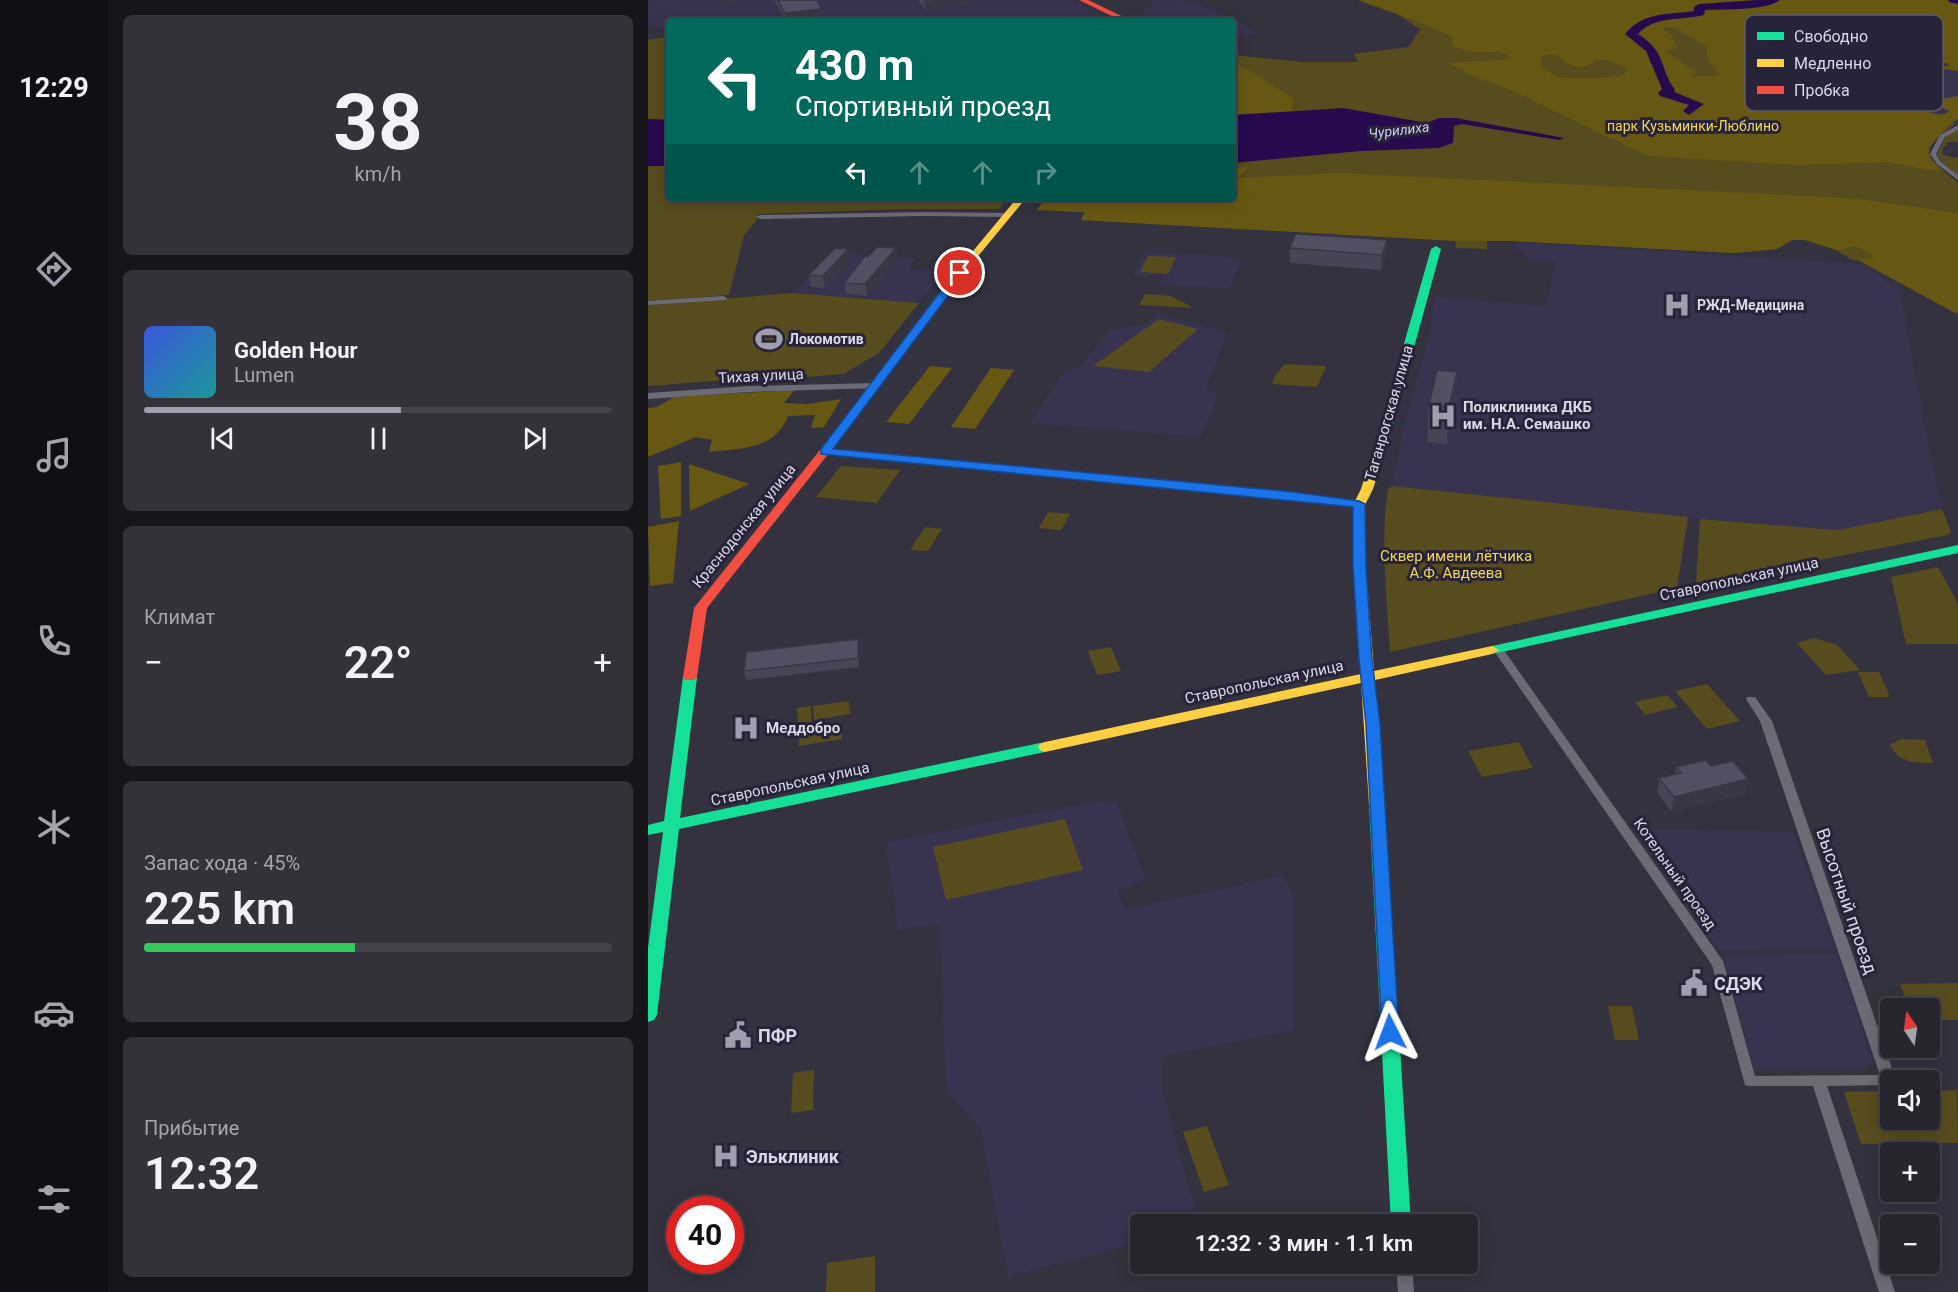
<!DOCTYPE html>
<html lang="ru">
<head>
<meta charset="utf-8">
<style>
  body { margin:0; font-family:Roboto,sans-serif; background:#33323b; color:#f1f3f6; height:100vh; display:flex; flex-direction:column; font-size:22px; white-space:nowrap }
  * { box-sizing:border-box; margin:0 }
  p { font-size:20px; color:#a4a5aa }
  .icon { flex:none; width:33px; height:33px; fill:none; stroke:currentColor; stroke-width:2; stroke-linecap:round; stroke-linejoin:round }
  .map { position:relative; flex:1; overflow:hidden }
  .details { display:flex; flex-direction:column; gap:15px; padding:15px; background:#15151a; width:540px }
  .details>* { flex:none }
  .banner { position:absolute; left:18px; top:18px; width:570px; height:183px; border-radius:6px; box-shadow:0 3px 15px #0003,0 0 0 2px #43434b; background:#00695c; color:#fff; overflow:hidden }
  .needle { width:39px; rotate:347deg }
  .tools { position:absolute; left:1232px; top:998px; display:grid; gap:12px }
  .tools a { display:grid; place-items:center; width:60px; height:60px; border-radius:6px; background:#27262f; box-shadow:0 3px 15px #0003,0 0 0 2px #43434b; font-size:30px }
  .speed { position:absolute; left:18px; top:1196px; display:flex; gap:12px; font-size:30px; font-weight:700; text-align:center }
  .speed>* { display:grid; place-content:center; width:78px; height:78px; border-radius:50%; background:#27262f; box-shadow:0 3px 15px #0003,0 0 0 2px #43434b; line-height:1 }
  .speed .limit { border:9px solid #d22; background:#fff; color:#111 }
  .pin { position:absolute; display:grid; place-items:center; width:51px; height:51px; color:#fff; margin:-26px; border:3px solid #fff; border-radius:50%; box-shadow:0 2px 6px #0007 }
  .me { position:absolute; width:66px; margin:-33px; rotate:357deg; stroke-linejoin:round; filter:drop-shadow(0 0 4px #0008) }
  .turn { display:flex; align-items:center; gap:21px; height:126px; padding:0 30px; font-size:27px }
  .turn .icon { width:78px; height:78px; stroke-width:2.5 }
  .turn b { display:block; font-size:42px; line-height:51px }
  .lanes { display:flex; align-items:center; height:57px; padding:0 30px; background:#0003; justify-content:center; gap:30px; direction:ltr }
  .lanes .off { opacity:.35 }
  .big { font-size:45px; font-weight:600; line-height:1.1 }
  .details .widget { flex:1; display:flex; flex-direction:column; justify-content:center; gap:9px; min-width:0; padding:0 21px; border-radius:9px; background:#33323b }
  .details .dial { align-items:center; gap:0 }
  .dial b { font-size:78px; line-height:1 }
  .song { display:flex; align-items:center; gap:18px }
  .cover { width:72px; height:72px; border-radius:9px; background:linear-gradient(135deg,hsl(230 70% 55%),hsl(180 70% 35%)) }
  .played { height:6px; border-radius:3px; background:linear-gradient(90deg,#a09eac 55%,#43434b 55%) }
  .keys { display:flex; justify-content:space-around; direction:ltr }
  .heat { display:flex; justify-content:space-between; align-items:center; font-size:33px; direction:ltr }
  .charge { height:9px; border-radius:4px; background:linear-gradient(90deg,#34c759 45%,#43434b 0) }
  .trip { position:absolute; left:482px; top:1214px; width:348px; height:60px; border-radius:6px; background:#27262f; box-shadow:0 3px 15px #0003,0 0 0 2px #43434b; font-weight:600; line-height:60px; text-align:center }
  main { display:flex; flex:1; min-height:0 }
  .tab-bar { display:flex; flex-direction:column; width:108px; justify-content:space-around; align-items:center; background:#100f13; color:#a4a5aa }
  .tab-bar .icon { width:42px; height:42px }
  .tab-bar .on { color:#a09eac }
  .tab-bar b { font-size:27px; color:#f1f3f6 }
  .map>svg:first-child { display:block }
  .built { fill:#38334f }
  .green { fill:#574c1e }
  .forest { fill:#665813; fill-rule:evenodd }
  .water { fill:#250a4e }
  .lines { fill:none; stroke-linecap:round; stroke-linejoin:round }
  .river { fill:#250a4e; fill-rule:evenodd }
  .street { fill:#6b6a75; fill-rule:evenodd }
  .fast { fill:#16e098; fill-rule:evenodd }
  .slow { fill:#ffcf43; fill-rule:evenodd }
  .jam { fill:#f24e42; fill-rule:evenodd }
  .wall { fill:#474455 }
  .shaded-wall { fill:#3a3745 }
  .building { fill:#534f63; stroke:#3a3745; stroke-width:1.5 }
  .route { fill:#1a73e8; stroke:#114b97; stroke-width:1.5 }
  .labels { text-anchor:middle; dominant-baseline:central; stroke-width:6; stroke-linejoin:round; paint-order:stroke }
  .far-park-label { font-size:14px; fill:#f2d755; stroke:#272339 }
  .far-water-label { font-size:14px; font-style:italic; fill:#d3ccf7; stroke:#272339 }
  .far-poi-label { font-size:14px; font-weight:bold; fill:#dad8e7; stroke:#272339; text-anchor:start }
  .street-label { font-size:15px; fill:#dad8e7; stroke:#272339 }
  .poi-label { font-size:15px; font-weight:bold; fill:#dad8e7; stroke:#272339; text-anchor:start }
  .park-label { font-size:15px; fill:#f2d755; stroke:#272339 }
  .near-street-label { font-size:18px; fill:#dad8e7; stroke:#272339 }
  .near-poi-label { font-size:18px; font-weight:bold; fill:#dad8e7; stroke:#272339; text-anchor:start }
  .key { fill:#272339; stroke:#5d596d; stroke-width:1.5 }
  .key-label { font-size:16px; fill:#dad8e7 }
</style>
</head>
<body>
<main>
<nav class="tab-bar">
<b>12:29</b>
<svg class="icon on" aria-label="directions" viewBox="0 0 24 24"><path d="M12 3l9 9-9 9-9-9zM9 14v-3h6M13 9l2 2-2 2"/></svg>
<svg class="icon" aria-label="music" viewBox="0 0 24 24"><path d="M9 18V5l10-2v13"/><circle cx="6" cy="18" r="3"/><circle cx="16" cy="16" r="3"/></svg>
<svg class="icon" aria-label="phone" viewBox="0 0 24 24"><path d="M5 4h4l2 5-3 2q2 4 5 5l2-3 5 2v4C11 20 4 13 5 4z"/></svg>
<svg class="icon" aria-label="climate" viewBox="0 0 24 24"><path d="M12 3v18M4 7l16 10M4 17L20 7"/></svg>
<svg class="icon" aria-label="car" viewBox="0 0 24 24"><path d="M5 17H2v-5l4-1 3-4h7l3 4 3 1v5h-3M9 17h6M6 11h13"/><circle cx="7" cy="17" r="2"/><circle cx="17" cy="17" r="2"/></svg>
<svg class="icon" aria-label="filters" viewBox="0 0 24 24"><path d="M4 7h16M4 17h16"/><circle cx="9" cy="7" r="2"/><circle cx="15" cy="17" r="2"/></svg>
</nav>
<section class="details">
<div class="widget dial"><b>38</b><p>km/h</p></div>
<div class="widget">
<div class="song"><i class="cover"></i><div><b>Golden Hour</b><p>Lumen</p></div></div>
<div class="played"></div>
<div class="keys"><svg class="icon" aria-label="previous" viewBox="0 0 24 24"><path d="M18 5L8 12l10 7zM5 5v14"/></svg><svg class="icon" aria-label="pause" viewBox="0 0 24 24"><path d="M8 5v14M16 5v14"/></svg><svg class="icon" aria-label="next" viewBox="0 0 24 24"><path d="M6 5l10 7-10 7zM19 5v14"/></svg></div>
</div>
<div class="widget"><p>Климат</p>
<div class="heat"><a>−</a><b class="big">22°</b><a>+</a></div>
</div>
<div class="widget"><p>Запас хода · 45%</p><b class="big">225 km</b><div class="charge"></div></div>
<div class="widget"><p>Прибытие</p><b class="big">12:32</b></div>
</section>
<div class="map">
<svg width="1310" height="1292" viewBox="0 0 1310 1292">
  <rect width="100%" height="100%" fill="#34323f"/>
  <g class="built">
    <path d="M424,0L464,21H21V29L0,27V1L5,0Z"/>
    <path d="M507,0H529L554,5L610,33L585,38V21H508L494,13Z"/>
    <path d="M1310,15V122L1308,123L1280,122L1158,69Z"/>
    <path d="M868,242L1215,264L1244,285H1251L1277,427L1294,509L1190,530L1045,518L744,486L755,429L782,332L786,297L897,306L908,262L876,260L878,252L866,251Z"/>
    <path d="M185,252L269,258L260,269L298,271L271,303L145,293Z"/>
    <path d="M497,252L578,256L577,258L594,259L581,289L511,285L515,277L485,275Z"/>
    <path d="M512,314L579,333L559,385V391L571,393L553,437L382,423L414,374L431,368L461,330L494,325Z"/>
    <path d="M451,801L469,803L498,880L469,889L476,910L635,875L645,895V1030L516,1056L515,1091L551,1224H492V1242L360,1277L332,1127L301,1095L298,1084L291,924L250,930L238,842Z"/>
    <path d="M989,828L1145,832L1187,948L1072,951Z"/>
    <path d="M1189,953L1225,1062L1216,1069L1107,1070L1075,955Z"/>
  </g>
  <g class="green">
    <path d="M710,0H1310L1158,69L1280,122L1308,123C1296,133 1284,137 1280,153L1286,163L1310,183V314L1210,260L1206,261L1188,250L1157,240H1144L1129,249L1086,253L865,241H839V249L807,248L808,241L433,220L437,212L389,210L398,198H585V55L654,62H711L705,54L761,47L772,29L749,14Z"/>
    <path d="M21,36V120L0,119V40Z"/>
    <path d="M1310,129V142H1299L1298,146L1295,147L1294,155L1310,158V175L1295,163L1289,154L1298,137Z"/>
    <path d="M0,166H21V198H359L351,209H253L109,214V220L96,235L81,295L0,301Z"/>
    <path d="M500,256L528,257L520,274L492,272Z"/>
    <path d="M145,293L271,303L231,353L195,374L160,377L159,374L0,386V305Z"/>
    <path d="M497,294L523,296L546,308L491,305Z"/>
    <path d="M511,319L550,329L501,372L445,366Z"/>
    <path d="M637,364L678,366L669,387L624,384L628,374Z"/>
    <path d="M193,466L252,470L229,503L168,497Z"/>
    <path d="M744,486L1040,517L1029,588L742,652C739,598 732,542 740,489Z"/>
    <path d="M1294,509L1303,532L1300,535L1048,584L1052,519L1190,530Z"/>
    <path d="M400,512L422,514L413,530L391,528Z"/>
    <path d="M277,527L294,529L280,551L262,550Z"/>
    <path d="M1290,567L1310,604V644H1258L1243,577Z"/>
    <path d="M1166,638L1189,645L1212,670L1178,675L1149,643Z"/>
    <path d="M463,647L473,671L449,675L440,651Z"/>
    <path d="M1210,672H1231L1242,697H1221Z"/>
    <path d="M1059,684L1092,721L1059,729L1027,691Z"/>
    <path d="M1019,695L1030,707L997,715L987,702Z"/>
    <path d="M201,701L202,714L166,720L165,706Z"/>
    <path d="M163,706L164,730L193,726L194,739L151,746L149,708Z"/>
    <path d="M1253,739L1277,740L1285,763C1268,763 1250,763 1242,745Z"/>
    <path d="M871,742L885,768L834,777L820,751Z"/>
    <path d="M417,819L435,870L298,900L285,847Z"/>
    <path d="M1310,983V1020H1281V1008H1261L1252,984Z"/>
    <path d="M960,1006H984L991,1040H967Z"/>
    <path d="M166,1070L165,1110L143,1113L145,1073Z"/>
    <path d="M1309,1090L1310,1143L1213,1144L1196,1092L1242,1091V1119H1281V1091Z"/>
    <path d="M559,1126L581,1185L556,1192L535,1132Z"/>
    <path d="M227,1256V1292H178L179,1263Z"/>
  </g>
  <g class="forest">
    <path d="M710,0H1310V71L1285,67L1302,66L1298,63L1272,60L1260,63L1195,67L1202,74L1266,69L1273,72L1258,80L1277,90L1245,95L1246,103L1293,115L1302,111L1287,105L1294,99L1310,96V119L1299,126L1281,148L1282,158L1294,170H1281L1240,162L1150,165L1000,156L865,91L823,75L800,63L855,60L861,57L859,54C839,48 826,57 804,45V37C774,21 742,12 710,0ZM1016,27L1027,28L1060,47C1055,56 1066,68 1072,75L1044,77L1043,75L1049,73C1039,67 1030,58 1019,52L1020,50L1029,48L1024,35L1015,30ZM902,54L911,56C917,64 930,71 941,65C946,63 943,62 949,60C960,58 973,65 980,71L975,75L955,78H913L905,75L892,65L894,56Z"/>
    <path d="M585,61L645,98L644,107L646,111L585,115Z"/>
    <path d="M601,167L589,178L691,173L1121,194L1211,199L1310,213V312L1307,313L1210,260L1226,257L1209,246L1188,250L1157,240H1144L1129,249L1086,253L865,241H808L433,220L437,212L389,210L398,198H585V168Z"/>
    <path d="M282,366L304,368L261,424L238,422Z"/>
    <path d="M343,368L366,370L327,429L303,427Z"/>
    <path d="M147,390L136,403L160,404L193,399L176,427L163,428L167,415L140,416C126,451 93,448 61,452L64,440L48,437L0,457V408L9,407L26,397Z"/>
    <path d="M33,462V516L13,519L10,466Z"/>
    <path d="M41,464L101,484L42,511Z"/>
    <path d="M31,521L25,583L2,586L0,527Z"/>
  </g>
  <g class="water">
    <path d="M695,108L779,123L791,118H808L916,138L911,140L814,124L806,126L805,143L791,148L713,151L585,163V115Z"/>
    <path d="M0,119L21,120V166H0Z"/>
  </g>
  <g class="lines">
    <g class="river">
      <path d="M1109,0H1132C1118,11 1076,9 1057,10L1056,15C1033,21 1007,15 990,34C1019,53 1010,65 1027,90L1026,92L1056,104L1041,115L1035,111L1041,105L1012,96L1010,93L1014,89L998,51L977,34C996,11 1020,15 1046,11V7L1051,4Z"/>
      <path d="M1300,0H1310V4L1301,2Z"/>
    </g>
    <g class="street">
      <path d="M1310,125V130L1297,137L1288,154L1293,162L1310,175V180L1289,164L1282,154L1292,135Z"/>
      <path d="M276,212L360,213L364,215L360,217L276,216L112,219L108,217L112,215Z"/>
      <path d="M75,296L79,298L78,300L0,305V301Z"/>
      <path d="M226,383L230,386L229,388L102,392L0,399V393L102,386Z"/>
      <path d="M177,448L645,493L711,502L716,505L711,508L645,499L174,453L173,451Z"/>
      <path d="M849,645L853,646L1075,961L1107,1076L1232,1075L1112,721L1098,699L1099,697H1107L1124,721L1248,1080H1242L1241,1085L1179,1086L1247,1292H1231L1165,1086H1102L1097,1085L1064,965L844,648Z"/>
      <path d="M748,1263H764L766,1292H750Z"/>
    </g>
    <g class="fast">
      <path d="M788,246L793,249L742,435L736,438L732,437L730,435L783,249Z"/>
      <path d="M1310,545V553L844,654L837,650L844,646Z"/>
      <path d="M42,673L49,677L32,818L397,742L404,747L397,752L31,829L9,1015L6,1020L0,1022V948L15,832L0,835V825L16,821L35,677Z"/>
      <path d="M729,799L734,800L737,804L763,1224H743L721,804L724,800Z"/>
    </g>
    <g class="slow">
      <path d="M369,198H378L317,272L203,425H195V421L311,268Z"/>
      <path d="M736,432L742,435L725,489L717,505L718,568L726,671L844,646L851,650L844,654L727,680L737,804L734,808H724L721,804L713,683L397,752L392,750L390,747L392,744L397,742L713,674L706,568L705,505L713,489L730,435Z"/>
    </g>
    <g class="jam">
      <path d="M431,0H440L484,21H474Z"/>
      <path d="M199,420L205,423L203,425L59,608L49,677L47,680H37L35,677L46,608L195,421Z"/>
    </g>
  </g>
  <g class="wall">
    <path d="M126,0H169L173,9L175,19L160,21H138Z"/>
    <path d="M270,0H320L321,5L278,10Z"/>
    <path d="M642,248L738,255L733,270L642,263Z"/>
    <path d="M250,259L219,296L198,294L196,283Z"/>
    <path d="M202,260L177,288L163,287L161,275Z"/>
    <path d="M809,372L807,407L799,444L779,442L781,405Z"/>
    <path d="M210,639L211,648V667L98,680L96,671Z"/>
    <path d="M1063,766L1098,794L1023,811L1009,792L1011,778L1027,774L1028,767Z"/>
  </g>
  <g class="shaded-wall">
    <path d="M72,0H86L88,7L74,8Z"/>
    <path d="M285,0H320L321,5L278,10L276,1Z"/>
    <path d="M173,9L175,19L160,21H139L137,13Z"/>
    <path d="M739,240L738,255L733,270L734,255Z"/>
    <path d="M248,248L250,259L219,296L217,284Z"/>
    <path d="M200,249L202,260L177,288L175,276Z"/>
    <path d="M809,372L807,407L799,444L801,407Z"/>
    <path d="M210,639L211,648V667L210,658Z"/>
    <path d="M1100,779L1098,794L1023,811L1026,797Z"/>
  </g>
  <g class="building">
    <path d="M130,0H169L173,9L137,13Z"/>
    <path d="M648,234L739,240L734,255L642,248Z"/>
    <path d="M229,247L248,248L217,284L196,283L217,256L220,257Z"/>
    <path d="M187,248L200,249L175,276L161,275Z"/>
    <path d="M789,370L809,372L801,407L781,405Z"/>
    <path d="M210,639V658L96,671L98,652Z"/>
    <path d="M1058,760L1063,766L1085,761L1100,779L1026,797L1011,778L1033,773L1028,767Z"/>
  </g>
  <path class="route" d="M308,271L317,273L185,449L645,492L711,501L717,504L718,568L724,660L732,724L751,1032L749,1036L742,1038L736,1036L734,1032L718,724L711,660L705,568V507L173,454V449Z"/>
  <defs>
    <symbol id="hospital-bare" viewBox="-9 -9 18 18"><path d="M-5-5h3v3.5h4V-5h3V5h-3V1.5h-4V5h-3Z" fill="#a09eac" stroke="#272339" stroke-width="2.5" paint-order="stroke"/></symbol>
    <symbol id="stadium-bare" viewBox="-9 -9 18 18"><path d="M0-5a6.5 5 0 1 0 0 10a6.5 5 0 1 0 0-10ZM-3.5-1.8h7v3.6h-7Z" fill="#a09eac" stroke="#272339" stroke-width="2.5" paint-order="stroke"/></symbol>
    <symbol id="civic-bare" viewBox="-9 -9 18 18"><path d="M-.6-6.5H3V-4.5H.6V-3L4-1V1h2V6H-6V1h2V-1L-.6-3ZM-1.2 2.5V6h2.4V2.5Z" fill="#a09eac" stroke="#272339" stroke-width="2.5" paint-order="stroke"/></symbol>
  </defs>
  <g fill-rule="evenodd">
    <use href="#hospital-bare" x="1010" y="286" width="38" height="38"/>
    <use href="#stadium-bare" x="102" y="320" width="38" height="38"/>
    <use href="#hospital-bare" x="776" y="397" width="38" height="38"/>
    <use href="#hospital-bare" x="79" y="709" width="38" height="38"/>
    <use href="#civic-bare" x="1027" y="964" width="38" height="38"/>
    <use href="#civic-bare" x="71" y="1016" width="38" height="38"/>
    <use href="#hospital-bare" x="59" y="1137" width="38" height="38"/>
  </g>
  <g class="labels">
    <g class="far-park-label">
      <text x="1045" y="126">парк Кузьминки-Люблино</text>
    </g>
    <g class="far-water-label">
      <text transform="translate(751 130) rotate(-7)">Чурилиха</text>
    </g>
    <g class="far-poi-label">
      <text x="1049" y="305">РЖД-Медицина</text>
      <text x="141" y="339">Локомотив</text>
    </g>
    <g class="street-label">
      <text transform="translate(113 376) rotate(-3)">Тихая улица</text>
      <text transform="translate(741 413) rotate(-74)">Таганрогская улица</text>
      <text transform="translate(96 526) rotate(-51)">Краснодонская улица</text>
      <text transform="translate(1091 579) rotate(-12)">Ставропольская улица</text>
      <text transform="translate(616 682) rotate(-12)">Ставропольская улица</text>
      <text transform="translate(142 784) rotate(-12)">Ставропольская улица</text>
      <text transform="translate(1027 874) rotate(55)">Котельный проезд</text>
    </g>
    <g class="poi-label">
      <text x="815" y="407">Поликлиника ДКБ<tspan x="815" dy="17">им. Н.А. Семашко</tspan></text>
      <text x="118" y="728">Меддобро</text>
    </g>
    <g class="park-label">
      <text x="808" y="556">Сквер имени лётчика<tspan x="808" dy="17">А.Ф. Авдеева</tspan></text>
    </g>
    <g class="near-street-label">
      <text transform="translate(1199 901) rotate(71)">Высотный проезд</text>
    </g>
    <g class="near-poi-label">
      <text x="1066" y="983">СДЭК</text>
      <text x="110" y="1035">ПФР</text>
      <text x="98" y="1156">Эльклиник</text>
    </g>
  </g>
  <rect x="1097" y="15" width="198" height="96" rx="9" class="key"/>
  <rect x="1109" y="32" width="27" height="8" fill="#16e098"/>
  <rect x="1109" y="59" width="27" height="8" fill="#ffcf43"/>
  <rect x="1109" y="86" width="27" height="8" fill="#f24e42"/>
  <g class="key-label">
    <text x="1146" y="42">Свободно</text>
    <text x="1146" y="69">Медленно</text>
    <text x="1146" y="96">Пробка</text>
  </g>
</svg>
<div class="tools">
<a><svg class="needle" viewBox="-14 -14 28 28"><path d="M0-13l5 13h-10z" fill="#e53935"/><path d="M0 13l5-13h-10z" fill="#a4a5aa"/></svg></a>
<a><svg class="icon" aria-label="sound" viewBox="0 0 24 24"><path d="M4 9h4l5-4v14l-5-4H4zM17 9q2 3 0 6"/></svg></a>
<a>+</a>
<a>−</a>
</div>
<div class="speed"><div class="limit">40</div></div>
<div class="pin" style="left:312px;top:273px;background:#d93025"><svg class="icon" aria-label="arrive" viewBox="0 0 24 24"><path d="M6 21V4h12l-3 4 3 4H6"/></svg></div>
<svg class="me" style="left:742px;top:1032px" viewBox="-20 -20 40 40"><path d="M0-17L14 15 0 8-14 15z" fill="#1a73e8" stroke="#fff" stroke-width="4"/></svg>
<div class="trip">12:32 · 3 мин · 1.1 km</div>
<div class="banner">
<div class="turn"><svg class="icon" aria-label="left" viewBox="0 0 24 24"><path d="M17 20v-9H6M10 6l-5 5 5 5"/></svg><div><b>430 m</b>Спортивный проезд</div></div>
<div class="lanes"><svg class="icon" aria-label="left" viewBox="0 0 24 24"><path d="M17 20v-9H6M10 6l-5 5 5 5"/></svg><svg class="icon off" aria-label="ahead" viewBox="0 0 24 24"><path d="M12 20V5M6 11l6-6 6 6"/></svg><svg class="icon off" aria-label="ahead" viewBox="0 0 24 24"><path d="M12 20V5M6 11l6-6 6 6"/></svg><svg class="icon off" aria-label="right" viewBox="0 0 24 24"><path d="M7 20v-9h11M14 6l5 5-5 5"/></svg></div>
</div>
</div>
</main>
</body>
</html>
